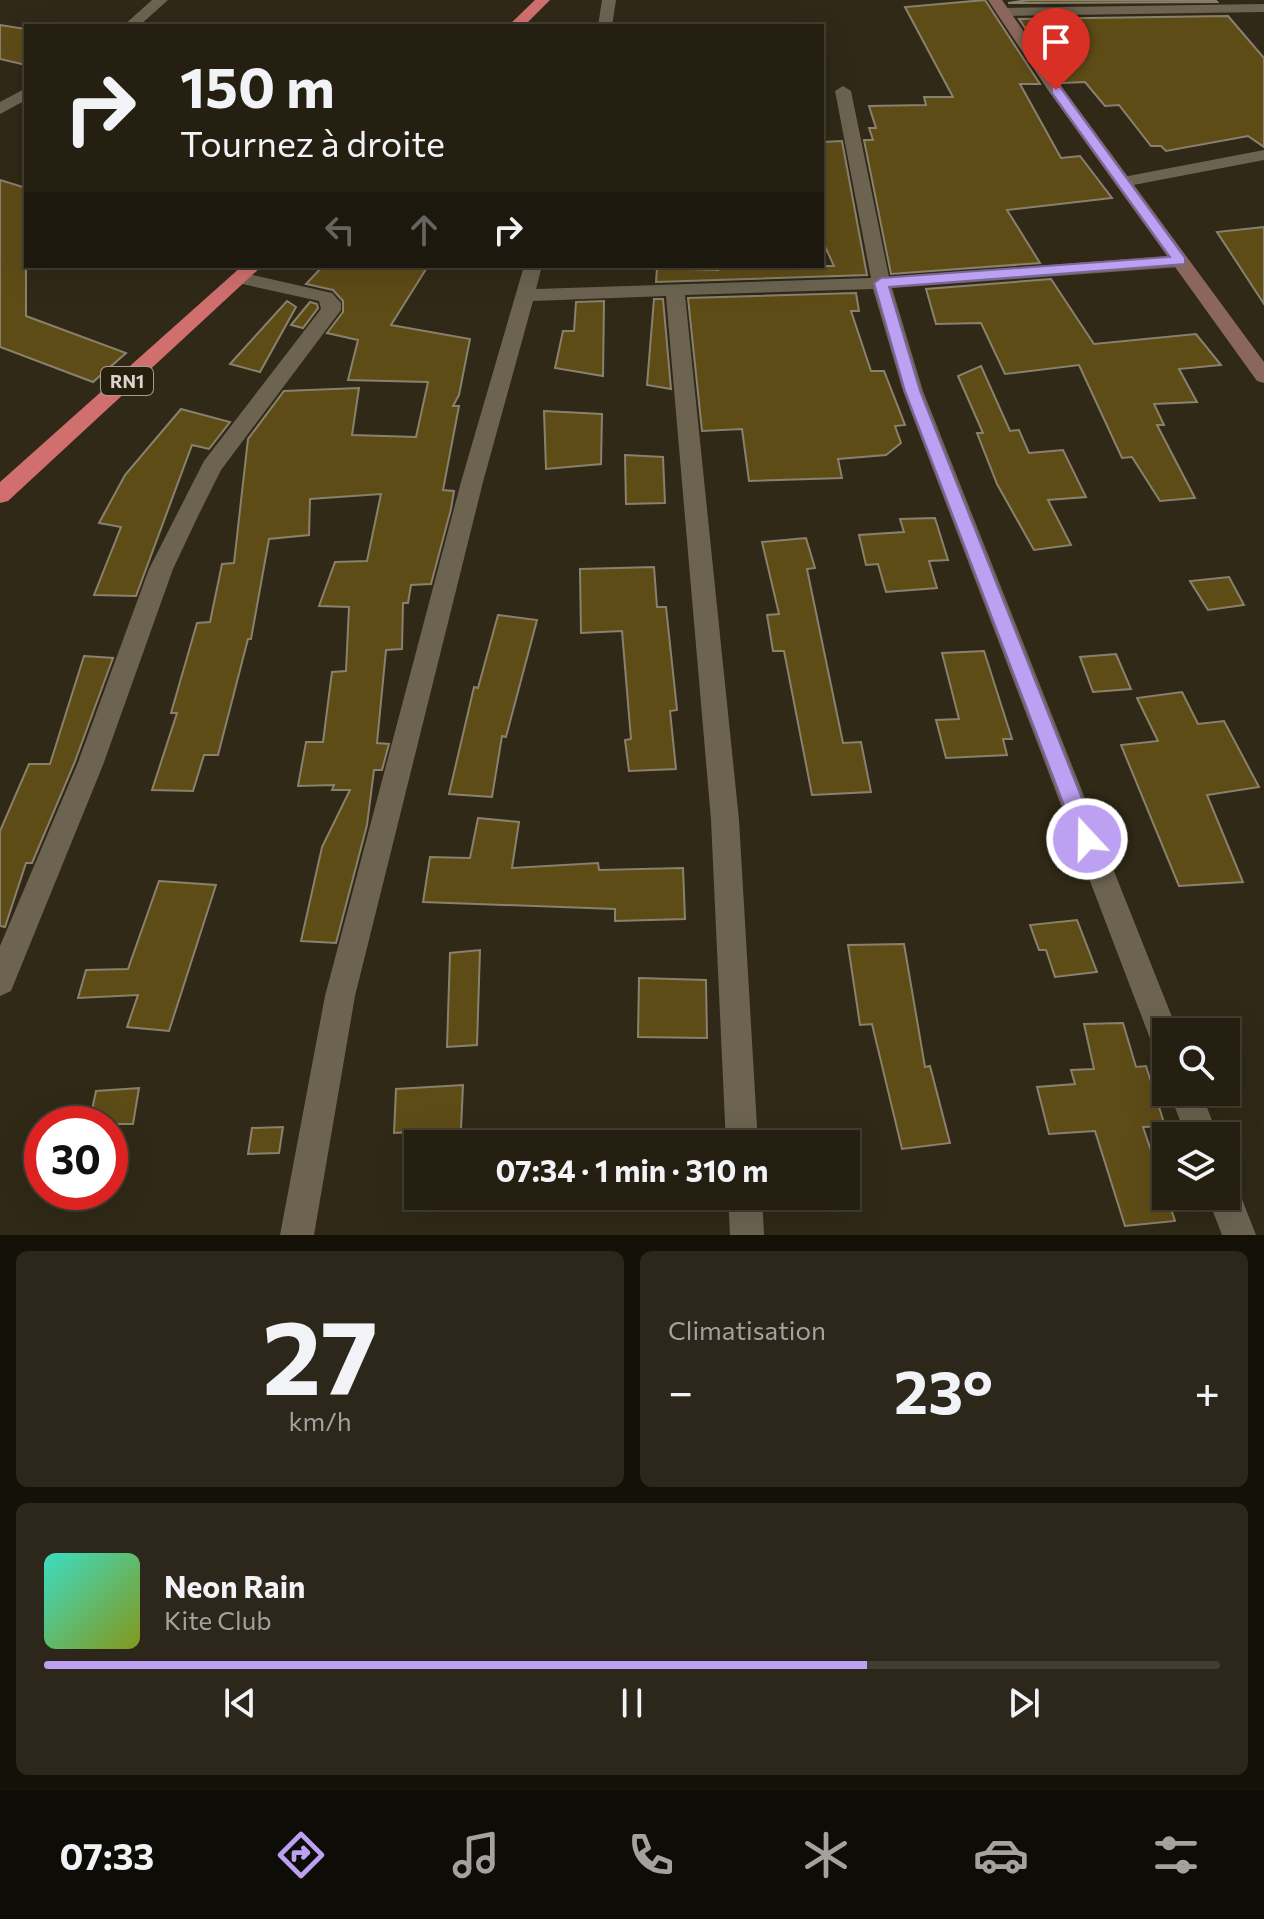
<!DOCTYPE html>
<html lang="fr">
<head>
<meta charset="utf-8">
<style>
  body { margin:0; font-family:Commissioner,sans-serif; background:#2c271a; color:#f1f3f6; height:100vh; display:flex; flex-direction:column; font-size:30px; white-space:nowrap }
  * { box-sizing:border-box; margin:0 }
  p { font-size:26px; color:#a3a29f }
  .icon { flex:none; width:44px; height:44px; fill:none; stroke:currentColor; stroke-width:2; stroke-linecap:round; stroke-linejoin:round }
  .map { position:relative; height:1235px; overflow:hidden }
  .sheet { display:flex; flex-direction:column; gap:16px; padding:16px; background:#141109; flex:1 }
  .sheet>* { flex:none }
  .guide { position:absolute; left:24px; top:24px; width:800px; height:244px; border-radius:0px; box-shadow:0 8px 32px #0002,0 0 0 2px #413d31; background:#241f11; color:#f1f3f6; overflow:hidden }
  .controls { position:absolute; left:1152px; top:1018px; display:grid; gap:16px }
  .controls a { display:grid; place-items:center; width:88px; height:88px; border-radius:0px; background:#241f11; box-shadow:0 8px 32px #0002,0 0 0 2px #413d31; font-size:40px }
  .speed { position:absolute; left:24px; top:1106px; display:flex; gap:16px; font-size:40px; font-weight:700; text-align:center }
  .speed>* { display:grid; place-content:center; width:104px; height:104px; border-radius:50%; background:#241f11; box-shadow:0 8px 32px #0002,0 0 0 2px #413d31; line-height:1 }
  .speed .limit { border:12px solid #d22; background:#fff; color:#111 }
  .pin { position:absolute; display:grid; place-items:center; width:68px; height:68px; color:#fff; margin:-82px -34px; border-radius:50% 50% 50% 0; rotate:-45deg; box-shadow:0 0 8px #0007 }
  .pin .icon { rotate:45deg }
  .me { position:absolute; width:88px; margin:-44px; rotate:339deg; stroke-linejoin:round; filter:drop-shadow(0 0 6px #0008) }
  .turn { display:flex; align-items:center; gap:28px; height:168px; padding:0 24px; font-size:36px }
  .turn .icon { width:104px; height:104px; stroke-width:2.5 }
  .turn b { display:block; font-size:56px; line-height:68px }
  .lanes { display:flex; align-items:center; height:76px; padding:0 24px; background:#0003; justify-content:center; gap:40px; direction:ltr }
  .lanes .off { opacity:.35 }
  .big { font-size:60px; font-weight:700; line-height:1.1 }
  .sheet .widget { flex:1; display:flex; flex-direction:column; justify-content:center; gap:12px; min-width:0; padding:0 28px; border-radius:12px; background:#2c271a }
  .sheet .dial { align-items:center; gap:0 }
  .dial b { font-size:104px; line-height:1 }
  .song { display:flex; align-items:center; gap:24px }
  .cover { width:96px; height:96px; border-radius:12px; background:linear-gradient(135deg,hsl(170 70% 55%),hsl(70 70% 35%)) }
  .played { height:8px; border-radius:4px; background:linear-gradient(90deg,#bca0f2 70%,#413d31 70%) }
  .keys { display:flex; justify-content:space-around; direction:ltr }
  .heat { display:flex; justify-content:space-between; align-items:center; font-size:44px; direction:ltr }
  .sheet .tiles { flex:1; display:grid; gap:16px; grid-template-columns:1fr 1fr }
  .widget:last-child { grid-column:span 2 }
  .trip { position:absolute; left:404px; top:1130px; width:456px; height:80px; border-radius:0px; background:#241f11; box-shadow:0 8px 32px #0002,0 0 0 2px #413d31; font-weight:700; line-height:80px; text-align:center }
  .tab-bar { display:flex; height:128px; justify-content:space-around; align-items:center; background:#0e0c07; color:#a3a29f }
  .tab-bar .icon { width:56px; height:56px }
  .tab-bar .current { color:#bca0f2 }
  .tab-bar b { font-size:36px; color:#f1f3f6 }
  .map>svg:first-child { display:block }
  .building { fill:#5e4c17; stroke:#89816d; stroke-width:2 }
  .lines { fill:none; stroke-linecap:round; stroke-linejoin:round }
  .street { fill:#6c6451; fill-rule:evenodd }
  .secondary { fill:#8a675a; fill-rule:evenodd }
  .highway { fill:#d16f6f; fill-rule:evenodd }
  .route { fill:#bca0f2; stroke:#7a689d; stroke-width:2 }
  .labels { text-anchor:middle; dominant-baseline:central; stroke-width:8; stroke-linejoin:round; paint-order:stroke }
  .shield { fill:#261f0e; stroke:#a39e91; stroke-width:2 }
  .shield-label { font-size:18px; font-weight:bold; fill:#d8d4c9 }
</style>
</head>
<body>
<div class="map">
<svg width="1264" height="1235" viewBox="0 0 1264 1235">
  <rect width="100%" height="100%" fill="#302917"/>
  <g class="building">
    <path d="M985,0L1040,84H1020L1061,158L1080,156L1112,198L1007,210L1040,263L891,274L864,140H873L869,128H876L869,106L926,105L924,97H953L905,7Z"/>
    <path d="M1029,0H1215L1217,2L1008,3Z"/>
    <path d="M1228,16L1264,58V147L1248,136L1166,151L1161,146H1151L1119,105L1105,106L1085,82L1063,83L1019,19Z"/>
    <path d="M0,25L26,29V65L0,59Z"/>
    <path d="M842,141L867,275L656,282L657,268L718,270L717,266H834L822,240V142Z"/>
    <path d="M0,180L26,188V316L126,353L93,382L0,347Z"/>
    <path d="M1264,227V304L1217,232Z"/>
    <path d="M323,266H428L391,325L470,339L459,395L453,406H459L443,490L454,491L451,509L431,584L411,585L408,603H403L402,649L386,650L377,743L389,744L382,770H374L367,825L336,943L301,941L322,847L350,790H332L334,785L298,786L306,742H323L332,672L346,671L349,607L319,606L335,562L367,561L381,494L310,499L309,535L269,539L251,639H248L218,755H204L193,791L152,790L177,713H171L197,623L210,622L222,564L234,563L248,439L284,391L359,388L352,435L416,437L428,382L348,380L358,340L327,333L343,312V301L333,290L306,284Z"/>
    <path d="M1051,279L1094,344L1196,334L1221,365L1179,369L1197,402L1154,404L1164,425H1157L1195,498L1160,501L1132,457L1122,458L1079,365L1005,374L981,323L936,324L926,289Z"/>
    <path d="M856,293L859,311H851L871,371H884L905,425L895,426L901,443L886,455L838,459L842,478L749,481L742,429L702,431L688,298Z"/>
    <path d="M654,299H663L671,389L647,385Z"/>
    <path d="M287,301L296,307L260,372L230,364Z"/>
    <path d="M604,301L603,376L555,368L563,331H574L576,302Z"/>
    <path d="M310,302L317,304L318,308L303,328L291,325Z"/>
    <path d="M981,366L1010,431L1019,430L1029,453L1063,450L1086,497L1048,500L1071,545L1034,550L997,484L977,433H983L958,376Z"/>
    <path d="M181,409L230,422L209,449L192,445L136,596L94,595L121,527L99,523L125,475Z"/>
    <path d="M544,411L602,414L601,464L546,469Z"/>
    <path d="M625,455L663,457L665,503L626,504Z"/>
    <path d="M935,518L948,560L929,561L937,588L886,592L878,564L866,565L859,535L904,532L900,519Z"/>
    <path d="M806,538L815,568L807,569L843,743L861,742L871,792L812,795L784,651H773L767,615L779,614L762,542Z"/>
    <path d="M654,567L657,607H666L677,710L670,711L676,769L629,771L625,740L631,739L622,631L581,633L580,569Z"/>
    <path d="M1229,577L1244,605L1208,610L1190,581Z"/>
    <path d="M498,615L537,620L506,737L502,736L492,797L449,794L474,687L478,688Z"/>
    <path d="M984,651L1012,739H1003L1007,755L946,758L936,720L959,719L942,653Z"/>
    <path d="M1116,654L1131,689L1093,692L1080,657Z"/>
    <path d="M84,656L113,658L74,764L32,863H26L5,927L0,926V831L29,764H50Z"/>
    <path d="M1182,692L1198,724L1224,721L1259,787L1207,795L1243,882L1179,886L1121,745L1158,741L1137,698Z"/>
    <path d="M478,818L519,822L512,868L598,863L599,870L683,868L685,919L615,921V909L423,902L430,857L470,858Z"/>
    <path d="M159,881L216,885L169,1031L127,1027L138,995L78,998L86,970L128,969Z"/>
    <path d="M1077,920L1097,972L1055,977L1046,950H1039L1030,925Z"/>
    <path d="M904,944L925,1067L930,1066L950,1143L902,1149L872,1024L860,1025L848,945Z"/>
    <path d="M480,950L477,1045L447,1047L450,953Z"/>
    <path d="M639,978L706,980L707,1038L638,1037Z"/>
    <path d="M1123,1023L1136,1067L1146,1066L1165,1126L1143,1127L1175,1221L1125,1226L1095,1131L1049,1134L1037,1087L1075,1084L1071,1070L1094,1069L1084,1024Z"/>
    <path d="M463,1085L461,1129L394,1133L396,1089Z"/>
    <path d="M139,1088L133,1124H89L96,1091Z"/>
    <path d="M283,1127L279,1153L248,1154L252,1128Z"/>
  </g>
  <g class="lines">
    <g class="street">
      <path d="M152,0H168L139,26H123Z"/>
      <path d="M602,0H616L612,26H598Z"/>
      <path d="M1264,4V12L1004,16L997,12L1004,8Z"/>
      <path d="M843,86L851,91L889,277L1180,255L1189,261L1180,267L892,288L923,391L1178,1032H1166V1056L1155,1052L1151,1041L903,391L873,289L685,295L739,820L758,1144H726L711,820L666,296L533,301L483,482L355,996L314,1235H280L325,996L461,482L524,266H542L536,289L871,278L835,91Z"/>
      <path d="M26,88V100L0,114V102Z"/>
      <path d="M1264,150V160L1123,187L1114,182L1123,177Z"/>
      <path d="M240,272L332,293L341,303V310L221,470L199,514L173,569L103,765L15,981L11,991L0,996V946L77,765L149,569L204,461L321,309L319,301L233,282L231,278Z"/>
      <path d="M1169,1092H1201L1218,1136H1186Z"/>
      <path d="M1226,1180L1236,1184L1256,1235H1222L1207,1196H1226Z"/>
      <path d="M728,1196H762L764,1235H730Z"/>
    </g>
    <path class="secondary" d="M988,0H1002L1062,87L1264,362V383L1257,381L1050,93Z"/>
    <g class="highway">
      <path d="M535,0H550L524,26H508Z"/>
      <path d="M242,266H262L8,501L0,503V482Z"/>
    </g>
  </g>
  <path class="route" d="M1052,87H1060L1185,258V264L889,287L920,391L1098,839L1095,846L1087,849L1080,846L1077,839L905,391L874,283L881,278L1170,257L1052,93Z"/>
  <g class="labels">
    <rect class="shield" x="101" y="367" width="52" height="28" rx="6"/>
    <g class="shield-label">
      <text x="127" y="381">RN1</text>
    </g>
  </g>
</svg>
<div class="controls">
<a><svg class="icon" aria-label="search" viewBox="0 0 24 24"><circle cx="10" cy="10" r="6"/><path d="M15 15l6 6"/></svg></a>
<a><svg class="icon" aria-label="layers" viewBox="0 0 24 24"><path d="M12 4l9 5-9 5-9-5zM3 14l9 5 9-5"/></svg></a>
</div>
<div class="speed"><div class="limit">30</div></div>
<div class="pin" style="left:1056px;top:90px;background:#d93025"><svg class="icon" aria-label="arrive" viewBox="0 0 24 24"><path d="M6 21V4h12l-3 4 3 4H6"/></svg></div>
<svg class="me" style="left:1087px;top:839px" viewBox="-20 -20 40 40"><circle r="17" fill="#bca0f2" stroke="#fff" stroke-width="3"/><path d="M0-11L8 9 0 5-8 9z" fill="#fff"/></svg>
<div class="trip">07:34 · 1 min · 310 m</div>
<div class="guide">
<div class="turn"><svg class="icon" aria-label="right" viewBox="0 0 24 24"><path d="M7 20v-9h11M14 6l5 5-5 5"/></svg><div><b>150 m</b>Tournez à droite</div></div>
<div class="lanes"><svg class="icon off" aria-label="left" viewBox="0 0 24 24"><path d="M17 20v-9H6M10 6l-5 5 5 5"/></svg><svg class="icon off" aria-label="ahead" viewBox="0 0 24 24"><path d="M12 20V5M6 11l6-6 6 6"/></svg><svg class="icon" aria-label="right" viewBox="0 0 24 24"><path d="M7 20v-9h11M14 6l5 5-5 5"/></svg></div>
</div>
</div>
<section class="sheet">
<div class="tiles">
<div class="widget dial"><b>27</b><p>km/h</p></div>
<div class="widget"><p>Climatisation</p>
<div class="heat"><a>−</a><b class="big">23°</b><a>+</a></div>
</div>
<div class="widget">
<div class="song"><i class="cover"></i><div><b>Neon Rain</b><p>Kite Club</p></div></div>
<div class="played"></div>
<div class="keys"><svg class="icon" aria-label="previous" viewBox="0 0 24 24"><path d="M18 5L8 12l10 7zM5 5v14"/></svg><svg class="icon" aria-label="pause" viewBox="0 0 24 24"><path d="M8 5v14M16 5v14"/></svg><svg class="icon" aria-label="next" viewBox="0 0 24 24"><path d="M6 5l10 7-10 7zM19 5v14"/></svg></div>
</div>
</div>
</section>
<nav class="tab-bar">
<b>07:33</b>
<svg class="icon current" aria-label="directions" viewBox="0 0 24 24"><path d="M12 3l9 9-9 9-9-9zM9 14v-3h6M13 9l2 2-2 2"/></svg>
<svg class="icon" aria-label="music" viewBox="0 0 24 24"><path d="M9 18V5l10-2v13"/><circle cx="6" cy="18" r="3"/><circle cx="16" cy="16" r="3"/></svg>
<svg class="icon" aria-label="phone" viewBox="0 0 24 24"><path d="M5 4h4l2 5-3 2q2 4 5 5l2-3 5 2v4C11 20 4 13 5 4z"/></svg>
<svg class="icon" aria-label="climate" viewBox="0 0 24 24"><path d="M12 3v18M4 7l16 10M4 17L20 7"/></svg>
<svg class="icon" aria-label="car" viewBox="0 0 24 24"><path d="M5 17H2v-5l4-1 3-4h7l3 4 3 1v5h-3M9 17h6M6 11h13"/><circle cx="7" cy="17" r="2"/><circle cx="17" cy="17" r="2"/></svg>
<svg class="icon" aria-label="filters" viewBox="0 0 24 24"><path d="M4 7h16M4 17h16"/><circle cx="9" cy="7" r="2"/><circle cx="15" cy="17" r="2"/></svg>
</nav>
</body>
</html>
